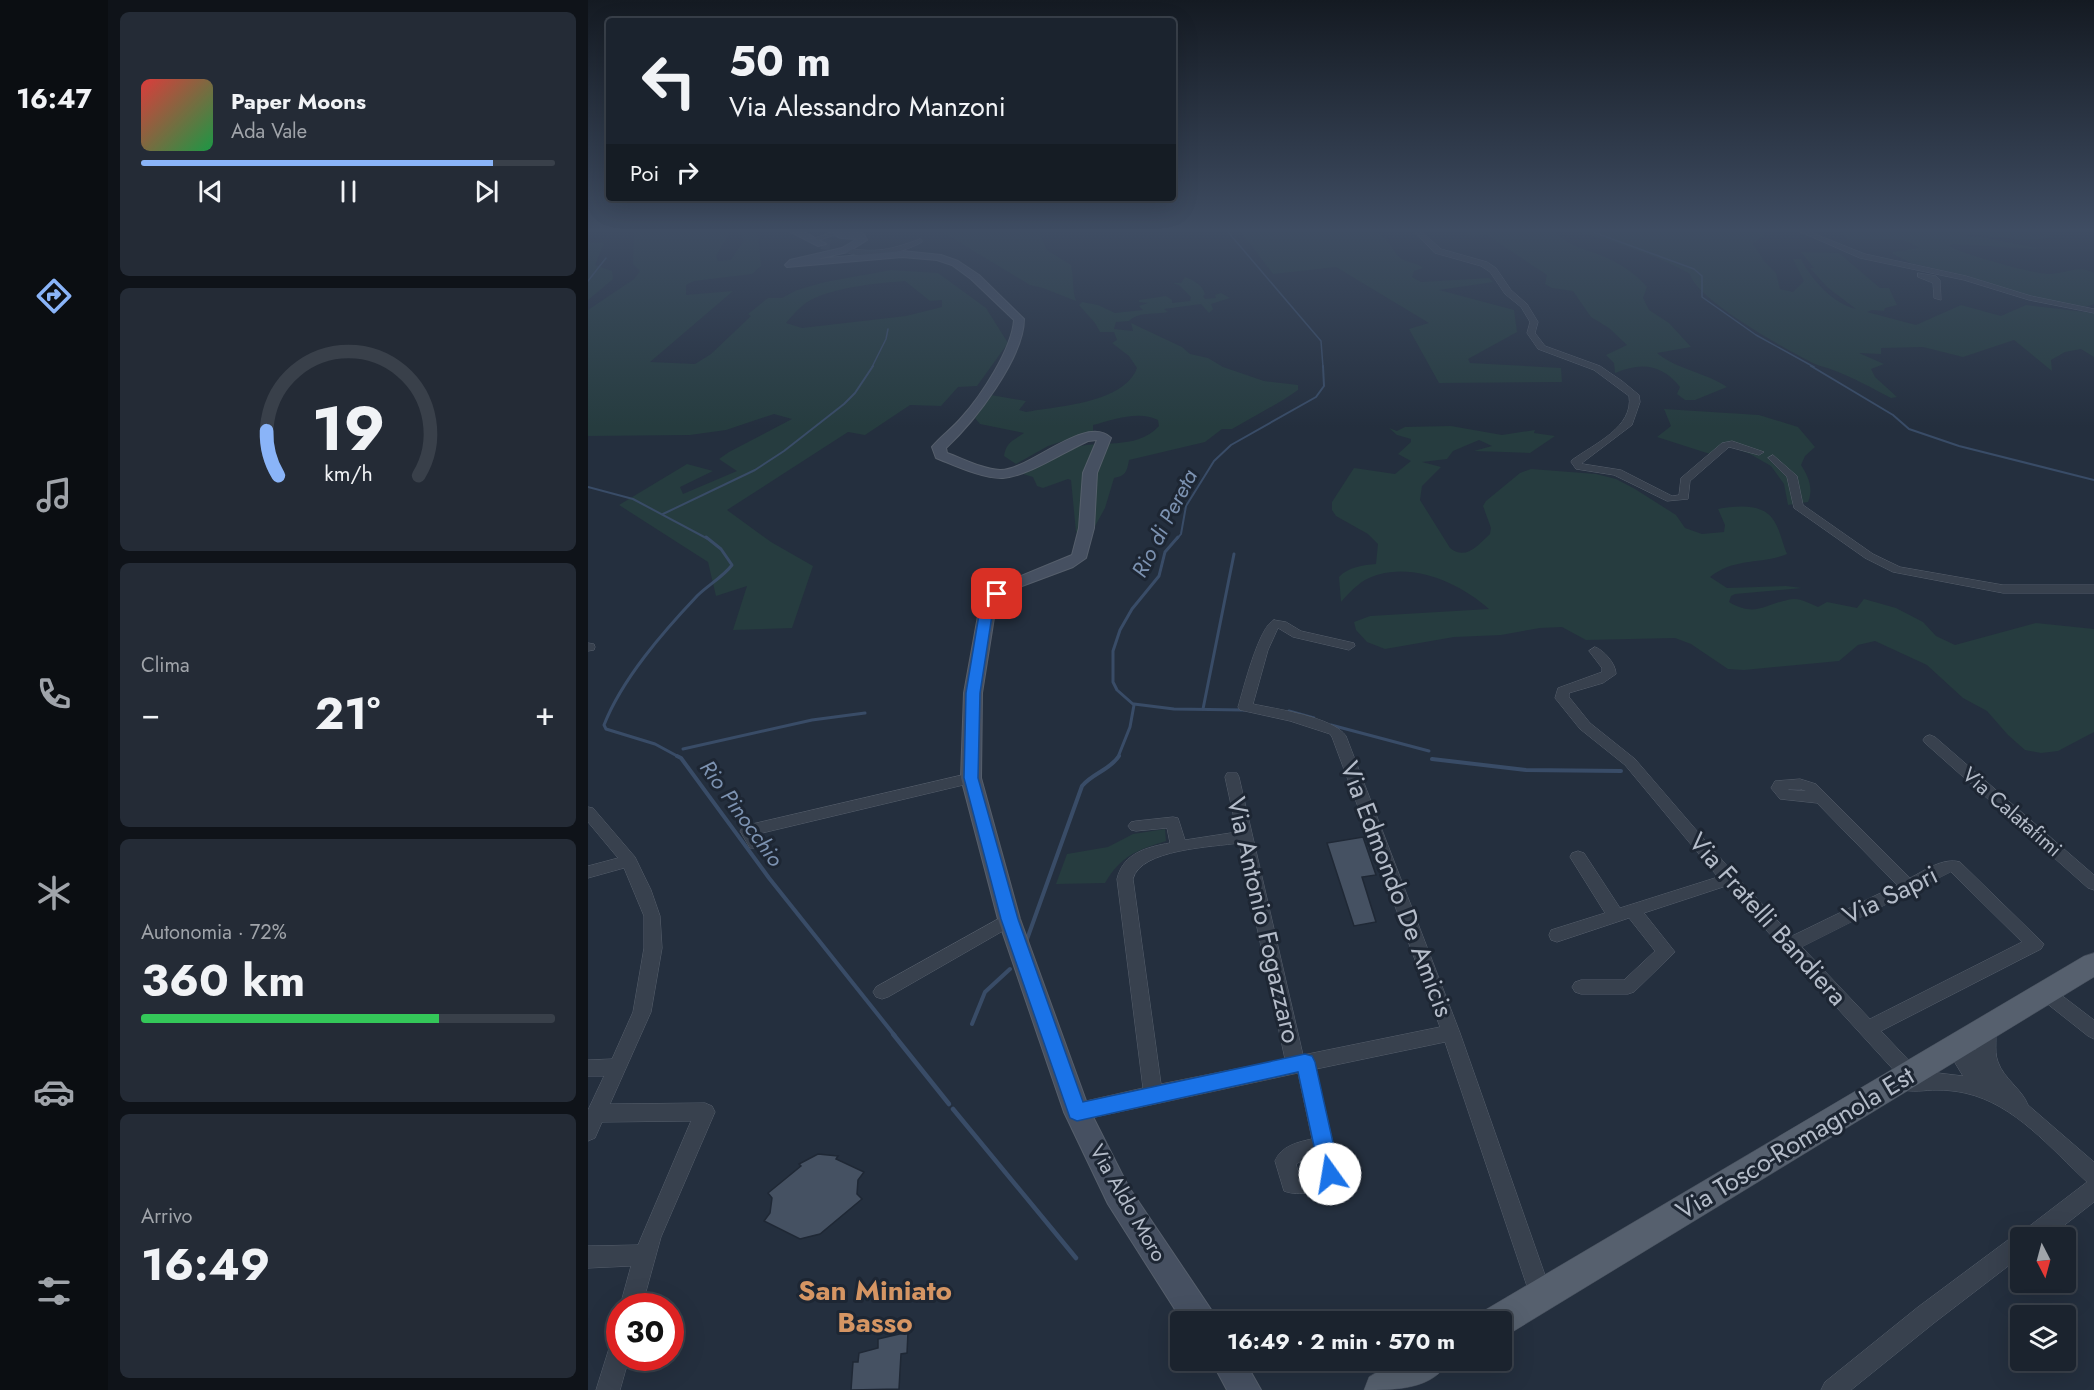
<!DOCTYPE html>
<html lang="it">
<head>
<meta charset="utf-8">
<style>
  body { margin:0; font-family:Jost,sans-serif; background:#242b36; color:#f1f3f6; height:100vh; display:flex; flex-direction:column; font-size:22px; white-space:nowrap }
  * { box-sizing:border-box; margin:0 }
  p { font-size:20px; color:#a0a4aa }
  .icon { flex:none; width:33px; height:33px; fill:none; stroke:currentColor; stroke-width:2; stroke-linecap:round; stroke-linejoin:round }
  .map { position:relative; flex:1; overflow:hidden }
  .panel { display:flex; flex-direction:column; gap:12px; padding:12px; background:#0f1319; width:480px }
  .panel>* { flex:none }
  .banner { position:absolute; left:18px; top:18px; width:570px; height:183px; border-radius:6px; box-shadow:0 6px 24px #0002,0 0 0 2px #39404a; background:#1b232e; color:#f1f3f6; overflow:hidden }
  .needle { width:39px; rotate:174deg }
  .controls { position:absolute; left:1422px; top:1227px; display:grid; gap:12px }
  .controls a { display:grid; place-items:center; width:66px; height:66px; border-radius:6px; background:#1b232e; box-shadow:0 6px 24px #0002,0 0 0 2px #39404a; font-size:30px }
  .speed { position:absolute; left:18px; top:1293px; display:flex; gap:12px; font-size:30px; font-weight:700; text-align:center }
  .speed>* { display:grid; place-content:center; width:78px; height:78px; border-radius:50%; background:#1b232e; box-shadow:0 6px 24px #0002,0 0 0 2px #39404a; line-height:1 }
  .speed .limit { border:9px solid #d22; background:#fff; color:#111 }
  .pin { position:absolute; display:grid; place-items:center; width:51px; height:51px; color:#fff; margin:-26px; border-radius:12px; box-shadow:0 3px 9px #0006 }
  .me { position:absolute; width:66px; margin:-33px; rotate:347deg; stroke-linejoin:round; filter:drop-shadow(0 0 4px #0008) }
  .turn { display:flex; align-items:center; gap:21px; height:126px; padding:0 24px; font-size:27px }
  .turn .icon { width:78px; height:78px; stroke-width:2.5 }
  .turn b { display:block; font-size:42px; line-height:51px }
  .then { display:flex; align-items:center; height:57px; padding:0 24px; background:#0003; gap:12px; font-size:22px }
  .big { font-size:45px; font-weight:700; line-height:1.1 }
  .panel .widget { flex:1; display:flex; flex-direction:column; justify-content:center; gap:9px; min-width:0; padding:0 21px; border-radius:9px; background:#242b36 }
  .panel .dial { align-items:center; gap:0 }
  .dial svg { height:156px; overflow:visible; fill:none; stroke:#39404a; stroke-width:7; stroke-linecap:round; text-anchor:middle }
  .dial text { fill:#f1f3f6; stroke:none }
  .song { display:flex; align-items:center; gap:18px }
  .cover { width:72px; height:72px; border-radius:9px; background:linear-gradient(135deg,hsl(0 70% 55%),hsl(140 70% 35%)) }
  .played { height:6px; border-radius:3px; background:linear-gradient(90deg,#8ab4f8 85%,#39404a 85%) }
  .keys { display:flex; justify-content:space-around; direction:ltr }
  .heat { display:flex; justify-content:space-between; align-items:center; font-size:33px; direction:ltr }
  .charge { height:9px; border-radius:4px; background:linear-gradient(90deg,#34c759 72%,#39404a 0) }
  .trip { position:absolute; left:582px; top:1311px; width:342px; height:60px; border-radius:6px; background:#1b232e; box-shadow:0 6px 24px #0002,0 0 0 2px #39404a; font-weight:700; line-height:60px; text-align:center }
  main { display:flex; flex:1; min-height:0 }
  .tabs { display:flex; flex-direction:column; width:108px; justify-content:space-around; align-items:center; background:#0b0e12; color:#a0a4aa }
  .tabs .icon { width:42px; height:42px }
  .tabs .selected { color:#8ab4f8 }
  .tabs b { font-size:27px; color:#f1f3f6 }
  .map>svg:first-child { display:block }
  .green { fill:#263c3f; fill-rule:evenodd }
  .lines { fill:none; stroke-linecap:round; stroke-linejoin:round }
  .stream-far4 { stroke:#394c67; stroke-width:1.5 }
  .stream-far3 { stroke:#394c67; stroke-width:2 }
  .stream-far2 { stroke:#394c67; stroke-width:3 }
  .stream-far1 { stroke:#394c67; stroke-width:4 }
  .stream { stroke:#394c67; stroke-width:4.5 }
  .building { fill:#455162; stroke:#1f2835; stroke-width:1.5 }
  .secondary-tunnel { stroke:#3a4453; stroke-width:10; stroke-dasharray:10 5; stroke-linecap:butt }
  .street-casing { stroke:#565f6c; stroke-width:1 }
  .secondary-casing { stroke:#565f6c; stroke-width:2 }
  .primary-casing { stroke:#414a57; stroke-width:1 }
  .street { fill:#38414e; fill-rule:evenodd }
  .secondary { fill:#465061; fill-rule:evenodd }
  .primary { fill:#56606e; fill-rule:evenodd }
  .route { fill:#1a73e8; stroke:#114b97; stroke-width:1.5 }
  .labels { text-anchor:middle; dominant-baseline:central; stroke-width:6; stroke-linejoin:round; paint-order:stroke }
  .street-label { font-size:21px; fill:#b4bcc9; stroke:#1d2633 }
  .water-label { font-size:22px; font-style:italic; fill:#7c92b1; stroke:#1d2633 }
  .near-street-label { font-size:26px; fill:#b4bcc9; stroke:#1d2633 }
  .near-quarter-label { font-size:28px; font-weight:bold; fill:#d59563; stroke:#1d2633 }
</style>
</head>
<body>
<main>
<nav class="tabs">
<b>16:47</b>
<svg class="icon selected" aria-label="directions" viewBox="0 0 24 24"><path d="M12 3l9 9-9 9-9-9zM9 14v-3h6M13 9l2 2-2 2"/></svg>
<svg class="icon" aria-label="music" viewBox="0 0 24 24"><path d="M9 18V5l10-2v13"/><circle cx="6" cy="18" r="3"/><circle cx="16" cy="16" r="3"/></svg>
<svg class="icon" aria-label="phone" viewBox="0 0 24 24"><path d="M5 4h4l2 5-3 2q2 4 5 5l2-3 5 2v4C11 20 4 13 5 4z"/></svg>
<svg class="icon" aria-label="climate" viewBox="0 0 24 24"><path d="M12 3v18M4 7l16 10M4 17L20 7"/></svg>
<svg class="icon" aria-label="car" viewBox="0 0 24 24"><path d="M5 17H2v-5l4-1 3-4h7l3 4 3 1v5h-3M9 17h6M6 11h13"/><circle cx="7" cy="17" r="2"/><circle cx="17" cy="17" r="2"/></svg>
<svg class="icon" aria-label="filters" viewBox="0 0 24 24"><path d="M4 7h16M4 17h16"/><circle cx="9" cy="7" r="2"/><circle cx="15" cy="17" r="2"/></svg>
</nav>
<section class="panel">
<div class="widget">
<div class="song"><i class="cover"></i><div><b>Paper Moons</b><p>Ada Vale</p></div></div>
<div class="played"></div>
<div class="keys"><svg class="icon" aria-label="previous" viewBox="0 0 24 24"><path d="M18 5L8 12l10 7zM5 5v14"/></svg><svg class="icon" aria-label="pause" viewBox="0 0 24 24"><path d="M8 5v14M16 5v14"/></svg><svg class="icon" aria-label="next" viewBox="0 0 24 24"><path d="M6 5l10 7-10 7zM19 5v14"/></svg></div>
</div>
<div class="widget dial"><svg viewBox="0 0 100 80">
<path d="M14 69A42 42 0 1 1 86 69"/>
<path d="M14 69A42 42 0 0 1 8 46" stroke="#8ab4f8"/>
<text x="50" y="56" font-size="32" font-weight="700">19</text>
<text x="50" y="72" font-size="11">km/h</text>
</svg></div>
<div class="widget"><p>Clima</p>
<div class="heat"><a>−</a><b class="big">21°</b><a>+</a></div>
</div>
<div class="widget"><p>Autonomia · 72%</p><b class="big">360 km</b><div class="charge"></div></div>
<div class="widget"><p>Arrivo</p><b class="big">16:49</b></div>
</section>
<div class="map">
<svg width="1506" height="1390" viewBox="0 0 1506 1390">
  <rect width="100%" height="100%" fill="#242f3e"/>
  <g class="green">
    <path d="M46,232H142L128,256L130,261L143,260L156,240L150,232H170L173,266L164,274L106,281L98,285V295L145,291L62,362L107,364L123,354L163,316L160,314L180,298H194L209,290L237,282L303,270L350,273L398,308L420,343L389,386L370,387L353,406L322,405L277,435L260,432L139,510L183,542L225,566L204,628L145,630L159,586L128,596L120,562L31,505L99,464L125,471L92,487L95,494L149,471L131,459L141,452L204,419L186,414L138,430L102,435L0,436V310L46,279L52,271L45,264ZM317,281L342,301L354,300V307L318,316L214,328L198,323C203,317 208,311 214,306C234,288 290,283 317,281Z"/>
    <path d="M345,232H451L459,250L483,265C486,277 484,290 488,301L455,288L442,285L356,233Z"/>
    <path d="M653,232H788C799,237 804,250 812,258C819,263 828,262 835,268L826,271L824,277L833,282L901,278L905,282L851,290L926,310L929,332L880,359L882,363L973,368L974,382L851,383L821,329L841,323L748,267L685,274Z"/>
    <path d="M878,232H968C984,249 997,248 1017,257C1034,265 1047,273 1059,287L1055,298L1061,310L1081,323L1103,347L1069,353C1090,370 1117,372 1139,387L1107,400H1097L1089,394L1092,387C1074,364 1053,362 1027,373L1026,363L1018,355L1039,345L1021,328L1003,317L985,291L964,288L957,284L959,275L899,235L881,236Z"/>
    <path d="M991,232H1179L1165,244L1176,261L1188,273L1192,289L1205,292L1216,281L1205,259H1213C1224,280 1244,303 1268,309L1239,287L1222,268H1226L1213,252L1251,253L1292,288H1301L1309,305L1297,308L1296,311L1284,310L1279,312L1328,325L1373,305L1413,316L1438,305L1506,313V357L1493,349L1477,352L1463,360L1464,371L1426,340L1375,357L1335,347L1293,348V354L1271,353L1296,364L1283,369L1287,377L1309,397L1303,398C1284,388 1264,377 1245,370C1239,367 1233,367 1227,364C1202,352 1107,299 1102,274C1067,254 1029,243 991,232Z"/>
    <path d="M1252,232H1463L1461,238L1438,240L1379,234L1380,237H1393L1449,248L1447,249L1365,244L1361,246C1374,254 1445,274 1461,274C1477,274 1491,264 1506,273V304L1498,307L1437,295L1383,277L1323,263L1305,254V252L1331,248C1315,234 1281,241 1261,240Z"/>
    <path d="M0,242L16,243L7,265L24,271L25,279L0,300Z"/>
    <path d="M597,277C605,280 614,284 617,294L615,296L617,299L628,298L627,295L633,293L642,298L623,304L625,309L621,313L613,304L576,309L580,312C566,315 552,311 541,321L528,322L526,329L545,331L543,323L594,347L602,354L620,358L635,367L676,381L710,385V390L695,400L644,429H634L617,442L541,460C539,471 538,476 526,478L517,508L506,528L488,532L483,480L480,479L455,488L449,486L445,477L435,474C450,466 465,455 481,449C511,438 547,452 571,426L570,420C550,410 525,420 505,425V431L460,446L428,464L416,456C418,442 426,440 436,433L392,424L387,418L403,395L438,401L431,410L438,412C471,406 536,403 549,368L541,356L524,343L529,340L526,332H512L507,323L491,305L494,302L510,305L527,313L555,310L551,306L560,303L551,302V300L578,296L584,300V303L602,301L603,297L591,285L585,283H593Z"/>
    <path d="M1076,409L1171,415L1210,427L1227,447L1217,456L1213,465C1220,476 1226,488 1220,502L1200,505L1196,484L1183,466L1162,454L1143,447L1122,454L1069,437L1083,426Z"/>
    <path d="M863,426L914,435L947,430L946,433L967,436L942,453L886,451L904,446L891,440L865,451L859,459L834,462L853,467L834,486L832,500L862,548C878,561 890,545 902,534L903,528L895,506L898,501L932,473L943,469L1008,474L1028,479L1047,489L1088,515L1097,528L1114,534L1136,532L1137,525L1130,509C1146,506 1173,503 1184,518C1192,528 1194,543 1199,554C1173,565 1147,557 1122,577L1139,588L1198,586L1214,588L1147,594L1143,596L1141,602C1170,619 1178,602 1206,599C1214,599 1223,604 1230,607L1239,602L1269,608L1276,599L1308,608L1335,622L1348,636L1367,645L1448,623L1506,629V732L1470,751L1453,753L1437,750L1420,735L1399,711L1375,698L1339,665L1287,641L1270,645L1251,661L1156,670L1140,669L1103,644L1087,638L998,640L974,627L952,628L913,635L866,637L797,649L779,642L768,630L766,622L782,616L901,609C871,582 821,560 781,578C770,583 761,593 753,602L751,577C760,567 775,565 788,564L790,544L780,534L748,516L744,510V502L766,468L807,474L823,461L810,454L823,442V439L809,435L801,428L809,431L817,427Z"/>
    <path d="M577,829L578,841C549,850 533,856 517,883L468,884L479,854L520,847L545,834Z"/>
  </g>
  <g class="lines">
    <g class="stream-far4">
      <path d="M640,232L733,341L735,367"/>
      <path d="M1005,232L1106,269L1114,276V297L1168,335L1226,367"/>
      <path d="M0,281L18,258"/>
      <path d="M284,367L298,339L300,329"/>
    </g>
    <g class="stream-far3">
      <path d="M1223,366L1305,415L1321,429L1371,446L1506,480"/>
      <path d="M0,487L45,499L120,539"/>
      <path d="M75,514L167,470L196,451L256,404L267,393L285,366"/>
      <path d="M589,539L593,534L598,506L626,461L643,445L728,397L736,386L735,366"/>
    </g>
    <g class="stream-far2">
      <path d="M546,704L586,709L656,710"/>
      <path d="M615,709L646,554"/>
      <path d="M701,711L726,718"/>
      <path d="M743,725L841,751"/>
      <path d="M95,749L224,720L277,713"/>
      <path d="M91,757L67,744L18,729L16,725C34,679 75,632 109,596C120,585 135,577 144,565L133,549L118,537"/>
      <path d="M530,757L542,727L546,705L529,690L525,682V651L532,630L544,609L571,576L577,552L590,537"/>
    </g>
    <g class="stream-far1">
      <path d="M89,756L93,758L181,878L307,1036"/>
      <path d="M844,759L938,770L1033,771"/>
      <path d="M438,942L494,786C505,773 522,770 531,756"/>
      <path d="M384,1024L397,992L422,969"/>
    </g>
    <g class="stream">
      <path d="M305,1034L361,1104"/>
      <path d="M365,1109L488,1258"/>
    </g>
  </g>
  <g class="building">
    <path d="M775,837L788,875L774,877L788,922L766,926L739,843Z"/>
    <path d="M230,1154L250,1156L248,1159L276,1172L270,1180L269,1194L274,1199L232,1234L212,1239L176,1221L182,1213L184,1198L180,1193L213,1166L211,1164Z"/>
    <path d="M320,1332L319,1353L313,1354L311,1389L263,1390L265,1362H270L271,1353L290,1348V1339Z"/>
  </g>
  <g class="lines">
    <path class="secondary-tunnel" d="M233,244L242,245"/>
    <defs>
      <g id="street">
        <path d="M247,232L251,234L224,242L220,240Z"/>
        <path d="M827,232H834L853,249L899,262L908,268L923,290L939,304L950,322L947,333L957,346L1012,366L1034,381L1051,395L1052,402L1044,425L994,463L995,464L1033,470L1084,496L1091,495L1093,478L1134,443L1144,441L1176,452L1171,455L1141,447L1102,481L1100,499L1079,501L1026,475L988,469L983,462L984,460C1006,444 1046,427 1041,396L1006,370L950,349L939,333L942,322L933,307L917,294L902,272L893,266L847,253Z"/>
        <path d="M1213,232H1222L1277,254L1378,276L1443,296L1506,309V313L1441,300L1376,280L1272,258Z"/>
        <path d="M332,239L334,240V242C313,254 276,262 253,250L257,248C289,253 302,250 332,239Z"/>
        <path d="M1330,273L1348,276L1352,280L1353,300L1346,298L1345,283L1330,277Z"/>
        <path d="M1185,455L1209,476L1215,505L1285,554L1312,567L1415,585H1506V593H1415L1305,572L1277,558L1206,508L1199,477L1180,458Z"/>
        <path d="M686,620L698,622L713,631L766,643L767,646L761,650L705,637L690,628L680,650L665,704C688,709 745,717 758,736L872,1033L964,1295L961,1303L953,1306L945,1303L942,1295L857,1042L728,1069L752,1174L746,1185C730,1191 712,1197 696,1191L687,1161C693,1146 710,1142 724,1139L710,1073L489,1121L482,1118L479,1112L482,1106L489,1103L555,1088L529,879C535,853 559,847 582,843L579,828L548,831L543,830L540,826L543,822L548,821L585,817L590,818L597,840L649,832L637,777L639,773H649L651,777L715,1055L852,1027L744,737L742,734L702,721L652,710L650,707C655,691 671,625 686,620ZM651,843L697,1059L573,1084L545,879C552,849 625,847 651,843ZM728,1157L731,1171L711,1175L708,1164L715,1160Z"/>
        <path d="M0,643L6,644L7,647L6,650L0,651Z"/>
        <path d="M1007,647C1016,650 1028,664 1028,674L1015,683L981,693V697L1002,723L1047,759L1147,875L1204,936L1309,885L1229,803L1192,799L1183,788L1187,781L1212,779L1228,784L1322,878C1336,871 1355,857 1372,862L1456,944L1453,949L1293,1031L1328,1068L1330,1074L1350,1073L1375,1076L1358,1048L1360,1042L1367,1040L1388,1050V1041L1393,1024L1399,1021L1405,1024C1411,1035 1405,1049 1410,1062C1416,1079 1434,1089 1440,1105L1506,1162V1202L1460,1238H1432V1257L1346,1323L1263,1390H1233L1237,1382L1330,1307L1424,1237L1433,1234L1435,1231L1499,1182C1463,1149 1427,1104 1377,1093C1368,1091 1358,1090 1349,1090C1337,1090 1324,1093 1312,1089L1309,1083L1312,1077L1138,886L1056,913L1087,952L1046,992L1040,994H993L987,992L984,987L987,982L993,980H1036L1067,951L1041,918L969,942L963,940L961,935L963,930L1017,913L982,857L984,853L990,851L996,853L1032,908L1130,877L1037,765L992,729L967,698L970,688L1014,672V668L1001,651ZM1200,789H1212L1218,791L1201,790ZM1363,872L1434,942L1282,1019L1214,947Z"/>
        <path d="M1342,735L1347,737L1506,875V890L1500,888L1337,743L1335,740L1337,737Z"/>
        <path d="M383,773L388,774L390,778L388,782L170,834L176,844L174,848H162L152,831L155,827L160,825Z"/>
        <path d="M0,807L5,808L47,857L63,890L72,916L74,948L63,1012L22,1104L117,1103L124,1106L127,1112L73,1237L54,1306H32L43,1266L0,1268V1246L50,1245L103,1121L14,1122L7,1138L0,1141V1110L16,1076H0V1060L24,1059L45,1012L56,948V916L36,868L0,878V866L30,858L0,822Z"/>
        <path d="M421,913L427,914L429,919L427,924L300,997L294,999L288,997L285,992L288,987Z"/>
        <path d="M1458,986L1464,988L1506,1020V1039L1500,1036L1452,998L1449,993L1452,988Z"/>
        <path d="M32,1336V1358H41L32,1390H8L24,1339Z"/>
      </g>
      <g id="secondary">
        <path d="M203,232H216L238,244L230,246Z"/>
        <path d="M240,232H272L275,233L279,240L260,252L229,259L314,251L353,255L370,261L391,275L436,319C436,358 386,422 358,448L359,453C376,459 394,469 412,470C441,471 498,413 523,438L509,473L506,528L498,558L485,567L434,586L422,592L408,605L394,693L393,778L432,919L501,1109L540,1186L624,1311L628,1322H595L520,1204L476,1112L410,919L373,778L376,693L392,605L401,593L411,585L484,555L491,528L495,473L509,440L500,441C476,452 440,476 415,478C395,479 366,465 348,458L344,447C353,436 365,428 374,417C393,396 424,349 426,320L383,279L364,265L349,260L314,257L199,267L197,265L202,260L254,248L269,239L253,238Z"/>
        <path d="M623,1360H656L673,1390H639Z"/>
      </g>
      <g id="primary">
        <path d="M1506,953V977L921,1334L914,1338V1322H892L897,1310L1496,956Z"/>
        <path d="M809,1360H861C846,1390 807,1390 776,1390L781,1377Z"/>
      </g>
    </defs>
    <use href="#street" class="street-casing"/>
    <use href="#secondary" class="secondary-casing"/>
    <use href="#primary" class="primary-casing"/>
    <use href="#street" class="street"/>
    <use href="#secondary" class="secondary"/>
    <use href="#primary" class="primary"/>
  </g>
  <linearGradient id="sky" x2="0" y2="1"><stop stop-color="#141a22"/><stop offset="0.54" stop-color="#3f4d63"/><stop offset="1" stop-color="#3f4d63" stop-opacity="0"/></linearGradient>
  <rect width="1506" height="427" fill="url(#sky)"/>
  <path class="route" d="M409,590L415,594L405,609L392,693L390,778L430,919L495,1102L717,1054L724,1056L727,1062L752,1174L749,1181L742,1184L735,1181L732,1174L710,1072L489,1121L482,1118L413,919L376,778L378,693L392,609L405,591Z"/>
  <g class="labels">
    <g class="street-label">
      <text transform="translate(1424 812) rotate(41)">Via Calatafimi</text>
      <text transform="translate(540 1203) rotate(60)">Via Aldo Moro</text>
    </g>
    <g class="water-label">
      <text transform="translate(576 523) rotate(-63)">Rio di Pereta</text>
      <text transform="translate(154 813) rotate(54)">Rio Pinocchio</text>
    </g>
    <g class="near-street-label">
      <text transform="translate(809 889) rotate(69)">Via Edmondo De Amicis</text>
      <text transform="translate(1302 895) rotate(-26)">Via Sapri</text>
      <text transform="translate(1180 919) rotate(48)">Via Fratelli Bandiera</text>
      <text transform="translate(676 920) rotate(77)">Via Antonio Fogazzaro</text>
      <text transform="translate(1207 1143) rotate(-31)">Via Tosco-Romagnola Est</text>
    </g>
    <g class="near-quarter-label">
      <text x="287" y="1290">San Miniato<tspan x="287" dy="32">Basso</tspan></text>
    </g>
  </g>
</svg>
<div class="controls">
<a><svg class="needle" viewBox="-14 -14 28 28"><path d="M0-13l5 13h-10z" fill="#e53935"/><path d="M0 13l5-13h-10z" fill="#a0a4aa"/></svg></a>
<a><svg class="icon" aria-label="layers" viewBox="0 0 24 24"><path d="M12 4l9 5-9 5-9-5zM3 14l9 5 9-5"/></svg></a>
</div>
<div class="speed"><div class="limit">30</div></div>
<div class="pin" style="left:409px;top:594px;background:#d93025"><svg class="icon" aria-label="arrive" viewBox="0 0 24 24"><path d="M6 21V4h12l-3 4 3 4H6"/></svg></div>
<svg class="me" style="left:742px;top:1174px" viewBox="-20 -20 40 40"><circle r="19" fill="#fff"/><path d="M0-13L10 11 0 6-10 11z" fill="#1a73e8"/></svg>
<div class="trip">16:49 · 2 min · 570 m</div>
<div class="banner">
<div class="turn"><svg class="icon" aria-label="left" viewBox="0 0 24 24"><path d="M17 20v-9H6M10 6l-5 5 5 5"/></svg><div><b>50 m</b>Via Alessandro Manzoni</div></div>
<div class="then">Poi<svg class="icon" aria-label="right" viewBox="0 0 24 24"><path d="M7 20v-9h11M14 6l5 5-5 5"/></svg></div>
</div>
</div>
</main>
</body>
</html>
